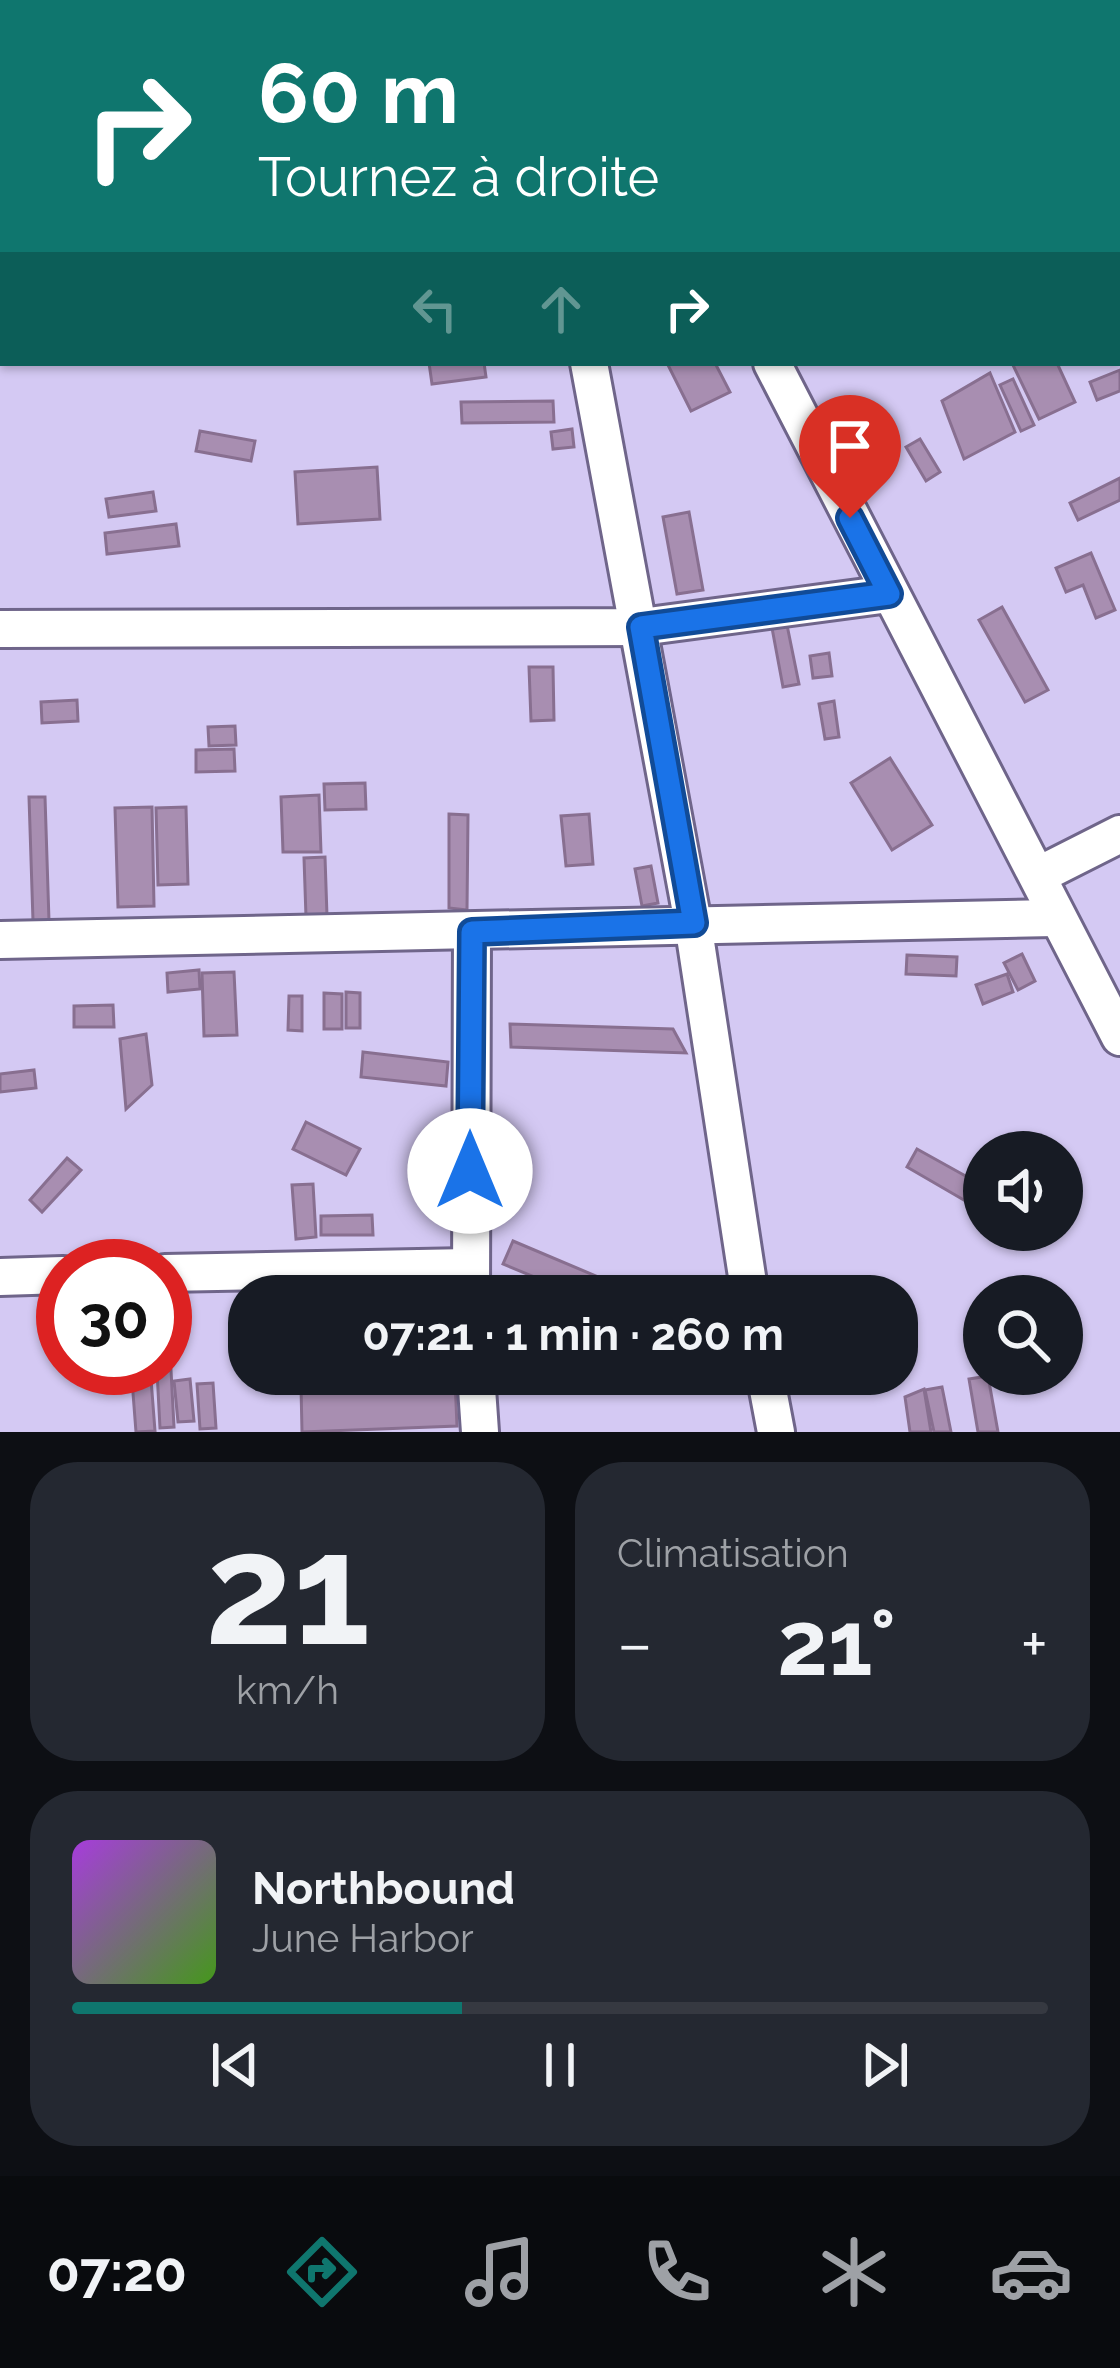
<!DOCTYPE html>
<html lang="fr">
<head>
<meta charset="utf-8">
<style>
  body { margin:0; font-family:Raleway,sans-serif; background:#242831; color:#f1f3f6; height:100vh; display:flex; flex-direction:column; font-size:45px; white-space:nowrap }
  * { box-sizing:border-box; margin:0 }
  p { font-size:39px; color:#9ea1a6 }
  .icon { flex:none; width:66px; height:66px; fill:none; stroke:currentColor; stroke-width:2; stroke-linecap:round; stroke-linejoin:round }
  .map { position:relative; height:1432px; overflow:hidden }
  .details { display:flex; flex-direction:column; gap:30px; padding:30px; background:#0d0f14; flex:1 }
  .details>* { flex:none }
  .banner { position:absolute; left:0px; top:0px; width:1122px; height:366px; box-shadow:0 3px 9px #0004; background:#0f766e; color:#fff; overflow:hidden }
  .buttons { position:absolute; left:963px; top:1131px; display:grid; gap:24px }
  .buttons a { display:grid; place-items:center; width:120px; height:120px; border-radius:50%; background:#171b24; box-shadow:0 3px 9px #0004; font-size:60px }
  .speed { position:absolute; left:36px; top:1239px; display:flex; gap:24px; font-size:60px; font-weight:700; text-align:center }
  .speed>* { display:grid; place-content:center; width:156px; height:156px; border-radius:50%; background:#171b24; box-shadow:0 3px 9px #0004; line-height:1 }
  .speed .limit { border:18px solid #d22; background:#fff; color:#111 }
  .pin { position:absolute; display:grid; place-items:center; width:102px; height:102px; color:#fff; margin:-123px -51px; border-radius:50% 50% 50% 0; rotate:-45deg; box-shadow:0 0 12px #0007 }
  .pin .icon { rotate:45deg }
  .me { position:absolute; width:132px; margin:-66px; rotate:0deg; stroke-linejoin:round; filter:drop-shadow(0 0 9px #0008) }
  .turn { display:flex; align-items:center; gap:42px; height:252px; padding:0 60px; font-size:54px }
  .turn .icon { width:156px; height:156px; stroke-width:2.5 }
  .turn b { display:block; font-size:84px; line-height:102px }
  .lanes { display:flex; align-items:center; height:114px; padding:0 60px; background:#0003; justify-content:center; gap:60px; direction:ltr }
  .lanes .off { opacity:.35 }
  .big { font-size:90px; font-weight:700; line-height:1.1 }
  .details .widget { flex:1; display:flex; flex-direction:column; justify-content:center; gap:18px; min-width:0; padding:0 42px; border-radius:48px; background:#242831 }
  .details .dial { align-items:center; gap:0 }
  .dial b { font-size:156px; line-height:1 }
  .song { display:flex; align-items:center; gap:36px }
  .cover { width:144px; height:144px; border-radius:18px; background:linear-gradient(135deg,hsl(280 70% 55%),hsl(100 70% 35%)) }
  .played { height:12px; border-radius:6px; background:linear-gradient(90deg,#0f766e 40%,#363941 40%) }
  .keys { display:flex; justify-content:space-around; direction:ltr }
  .heat { display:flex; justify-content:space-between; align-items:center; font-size:66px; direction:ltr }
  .details .tiles { flex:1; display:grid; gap:30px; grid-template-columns:1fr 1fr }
  .widget:last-child { grid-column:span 2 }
  .trip { position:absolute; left:228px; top:1275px; width:690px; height:120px; border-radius:48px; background:#171b24; box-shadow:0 3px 9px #0004; font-weight:700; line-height:120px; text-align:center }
  .tabs { display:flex; height:192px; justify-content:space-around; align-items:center; background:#090b0e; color:#9ea1a6 }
  .tabs .icon { width:84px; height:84px }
  .tabs .current { color:#0f766e }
  .tabs b { font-size:54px; color:#f1f3f6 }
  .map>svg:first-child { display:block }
  .building { fill:#a88eb1; stroke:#886f90; stroke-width:3 }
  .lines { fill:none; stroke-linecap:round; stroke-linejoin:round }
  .minor-casing { stroke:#6f658a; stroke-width:42 }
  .minor { stroke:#fff; stroke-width:36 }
  .route-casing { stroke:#114b97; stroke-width:30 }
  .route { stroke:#1a73e8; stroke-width:21 }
</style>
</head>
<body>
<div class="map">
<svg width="1120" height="1432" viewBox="0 0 1120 1432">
  <rect width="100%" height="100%" fill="#d4c9f3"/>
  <g class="building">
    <path d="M429,363H484L486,377L432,384Z"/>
    <path d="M667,363H715L730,392L691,411Z"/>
    <path d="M1012,363H1057L1075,402L1039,419Z"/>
    <path d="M1120,370V391L1097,400L1090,382Z"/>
    <path d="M990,373L1015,432L964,459L942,401Z"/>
    <path d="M1013,379L1034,425L1021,431L1000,385Z"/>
    <path d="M553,401L554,422L462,423L461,402Z"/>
    <path d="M572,429L574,447L553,449L551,432Z"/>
    <path d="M200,431L255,441L251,461L196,451Z"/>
    <path d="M920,439L940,472L926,481L906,447Z"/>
    <path d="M377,467L380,519L298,524L295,472Z"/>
    <path d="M1120,478V500L1078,520L1070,503Z"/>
    <path d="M153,492L156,511L109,517L106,499Z"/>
    <path d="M689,512L703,590L677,594L663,517Z"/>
    <path d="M176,524L179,546L107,554L105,533Z"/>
    <path d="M1091,553L1115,610L1096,618L1083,585L1066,592L1056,568Z"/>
    <path d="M1002,607L1048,690L1025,702L979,620Z"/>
    <path d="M787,625L799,684L783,687L772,628Z"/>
    <path d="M829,653L832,676L813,678L810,656Z"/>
    <path d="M529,667H553L554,720L531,721Z"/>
    <path d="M77,700L78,721L42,723L41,702Z"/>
    <path d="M834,701L839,737L825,739L819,704Z"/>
    <path d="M235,726L236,745L209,746L208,727Z"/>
    <path d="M234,749L235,771L196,772V750Z"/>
    <path d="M890,758L932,825L892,850L851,783Z"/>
    <path d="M365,783L366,809L325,810L324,784Z"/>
    <path d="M319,795L321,852H283L281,797Z"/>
    <path d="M29,797H45L49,921H33Z"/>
    <path d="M152,807L154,906L118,907L115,808Z"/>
    <path d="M186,807L188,884L158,885L156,808Z"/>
    <path d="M449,814L468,815L467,910L449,908Z"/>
    <path d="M589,814L593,864L566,866L561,816Z"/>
    <path d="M325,857L327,916L306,917L304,858Z"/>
    <path d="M651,866L658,903L642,906L635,869Z"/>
    <path d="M1022,954L1035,981L1018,990L1004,963Z"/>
    <path d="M907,955L957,957L956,976L906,974Z"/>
    <path d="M199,970L200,989L168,992L167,973Z"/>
    <path d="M234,972L237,1035L204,1036L202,973Z"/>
    <path d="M1007,974L1013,992L983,1004L976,985Z"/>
    <path d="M346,992L360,993V1028H346Z"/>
    <path d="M324,993L342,994V1029H324Z"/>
    <path d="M289,996H302V1031L288,1030Z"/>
    <path d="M113,1005L114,1027H74V1006Z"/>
    <path d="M510,1024L673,1029L686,1053L511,1047Z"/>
    <path d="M146,1034L152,1085L126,1109L120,1039Z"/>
    <path d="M363,1052L448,1062L446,1086L361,1077Z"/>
    <path d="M34,1070L36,1088L0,1092V1074Z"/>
    <path d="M306,1122L360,1149L346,1175L293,1149Z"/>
    <path d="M917,1149L980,1184L969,1203L907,1167Z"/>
    <path d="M67,1158L81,1170L42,1212L30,1200Z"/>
    <path d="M313,1184L316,1237L296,1239L292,1185Z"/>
    <path d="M372,1215L373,1235H321V1216Z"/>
    <path d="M513,1241L603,1279L596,1296H580L503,1264Z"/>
    <path d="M171,1370L174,1427L160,1428L157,1371Z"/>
    <path d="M988,1376L998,1432H978L969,1379Z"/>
    <path d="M151,1379L155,1431L136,1432L132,1380Z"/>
    <path d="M190,1379L194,1421L178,1422L174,1381Z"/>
    <path d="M455,1380L457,1426L302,1432L301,1386Z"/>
    <path d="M213,1383L216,1428L200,1429L197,1384Z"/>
    <path d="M942,1387L951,1432H934L925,1390Z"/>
    <path d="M924,1389L931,1432H910L905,1397Z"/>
  </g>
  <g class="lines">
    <defs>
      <g id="minor">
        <path d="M590,0L591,3"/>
        <path d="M1020,0L1021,3"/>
        <path d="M698,3L703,0"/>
        <path d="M0,99H3"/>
        <path d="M1119,243L1120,245"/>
        <path d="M0,343H3"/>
        <path d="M589,363L693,923L750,1296"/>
        <path d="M772,363L1120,1037"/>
        <path d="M0,629L641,627L889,594"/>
        <path d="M1039,875L1120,834"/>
        <path d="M0,940L1054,918"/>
        <path d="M165,1273L469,1267"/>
        <path d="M0,1277L63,1275"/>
        <path d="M471,1296L472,931"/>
        <path d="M476,1374L480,1432"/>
        <path d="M765,1374L776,1432"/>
      </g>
    </defs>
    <use href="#minor" class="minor-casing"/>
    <use href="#minor" class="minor"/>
  </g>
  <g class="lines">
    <defs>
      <path id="route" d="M470,1171L472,932L694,923L641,627L889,594L850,518"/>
    </defs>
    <use href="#route" class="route-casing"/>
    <use href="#route" class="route"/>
  </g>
</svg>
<div class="buttons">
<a><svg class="icon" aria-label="sound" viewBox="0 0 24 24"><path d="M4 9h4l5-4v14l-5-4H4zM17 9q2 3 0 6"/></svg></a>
<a><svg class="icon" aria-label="search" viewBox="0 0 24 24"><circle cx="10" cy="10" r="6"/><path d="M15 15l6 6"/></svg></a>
</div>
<div class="speed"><div class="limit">30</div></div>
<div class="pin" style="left:850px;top:518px;background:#d93025"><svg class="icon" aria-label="arrive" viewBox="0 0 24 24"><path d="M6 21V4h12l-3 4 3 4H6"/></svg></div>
<svg class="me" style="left:470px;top:1171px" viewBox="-20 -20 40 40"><circle r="19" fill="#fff"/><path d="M0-13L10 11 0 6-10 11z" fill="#1a73e8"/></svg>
<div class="trip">07:21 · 1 min · 260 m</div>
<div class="banner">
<div class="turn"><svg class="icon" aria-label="right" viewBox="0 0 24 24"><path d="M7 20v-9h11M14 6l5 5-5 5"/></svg><div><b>60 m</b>Tournez à droite</div></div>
<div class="lanes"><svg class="icon off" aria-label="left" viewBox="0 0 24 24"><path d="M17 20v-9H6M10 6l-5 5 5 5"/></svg><svg class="icon off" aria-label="ahead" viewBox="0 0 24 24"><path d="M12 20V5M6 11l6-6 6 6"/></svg><svg class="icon" aria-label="right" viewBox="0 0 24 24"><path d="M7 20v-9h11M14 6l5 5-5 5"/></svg></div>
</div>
</div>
<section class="details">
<div class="tiles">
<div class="widget dial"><b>21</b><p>km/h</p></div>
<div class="widget"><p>Climatisation</p>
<div class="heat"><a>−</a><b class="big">21°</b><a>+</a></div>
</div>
<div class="widget">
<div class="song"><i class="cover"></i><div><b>Northbound</b><p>June Harbor</p></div></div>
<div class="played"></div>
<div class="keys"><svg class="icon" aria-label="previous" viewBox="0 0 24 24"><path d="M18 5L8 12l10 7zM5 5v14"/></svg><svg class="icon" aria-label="pause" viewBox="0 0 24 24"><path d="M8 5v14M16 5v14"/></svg><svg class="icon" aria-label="next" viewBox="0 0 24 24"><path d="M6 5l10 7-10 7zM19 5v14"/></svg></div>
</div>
</div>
</section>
<nav class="tabs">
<b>07:20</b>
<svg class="icon current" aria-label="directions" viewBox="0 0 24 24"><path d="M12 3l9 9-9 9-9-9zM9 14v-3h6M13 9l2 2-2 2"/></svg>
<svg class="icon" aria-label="music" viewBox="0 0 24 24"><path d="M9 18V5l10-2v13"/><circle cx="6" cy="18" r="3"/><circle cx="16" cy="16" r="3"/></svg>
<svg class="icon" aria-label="phone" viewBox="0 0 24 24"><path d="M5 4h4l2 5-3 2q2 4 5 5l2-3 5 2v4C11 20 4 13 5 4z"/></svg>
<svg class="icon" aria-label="climate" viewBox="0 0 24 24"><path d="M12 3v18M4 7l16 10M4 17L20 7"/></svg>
<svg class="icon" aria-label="car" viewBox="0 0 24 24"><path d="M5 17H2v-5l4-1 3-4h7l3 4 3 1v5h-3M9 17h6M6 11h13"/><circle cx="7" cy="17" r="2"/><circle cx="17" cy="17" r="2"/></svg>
</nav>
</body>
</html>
